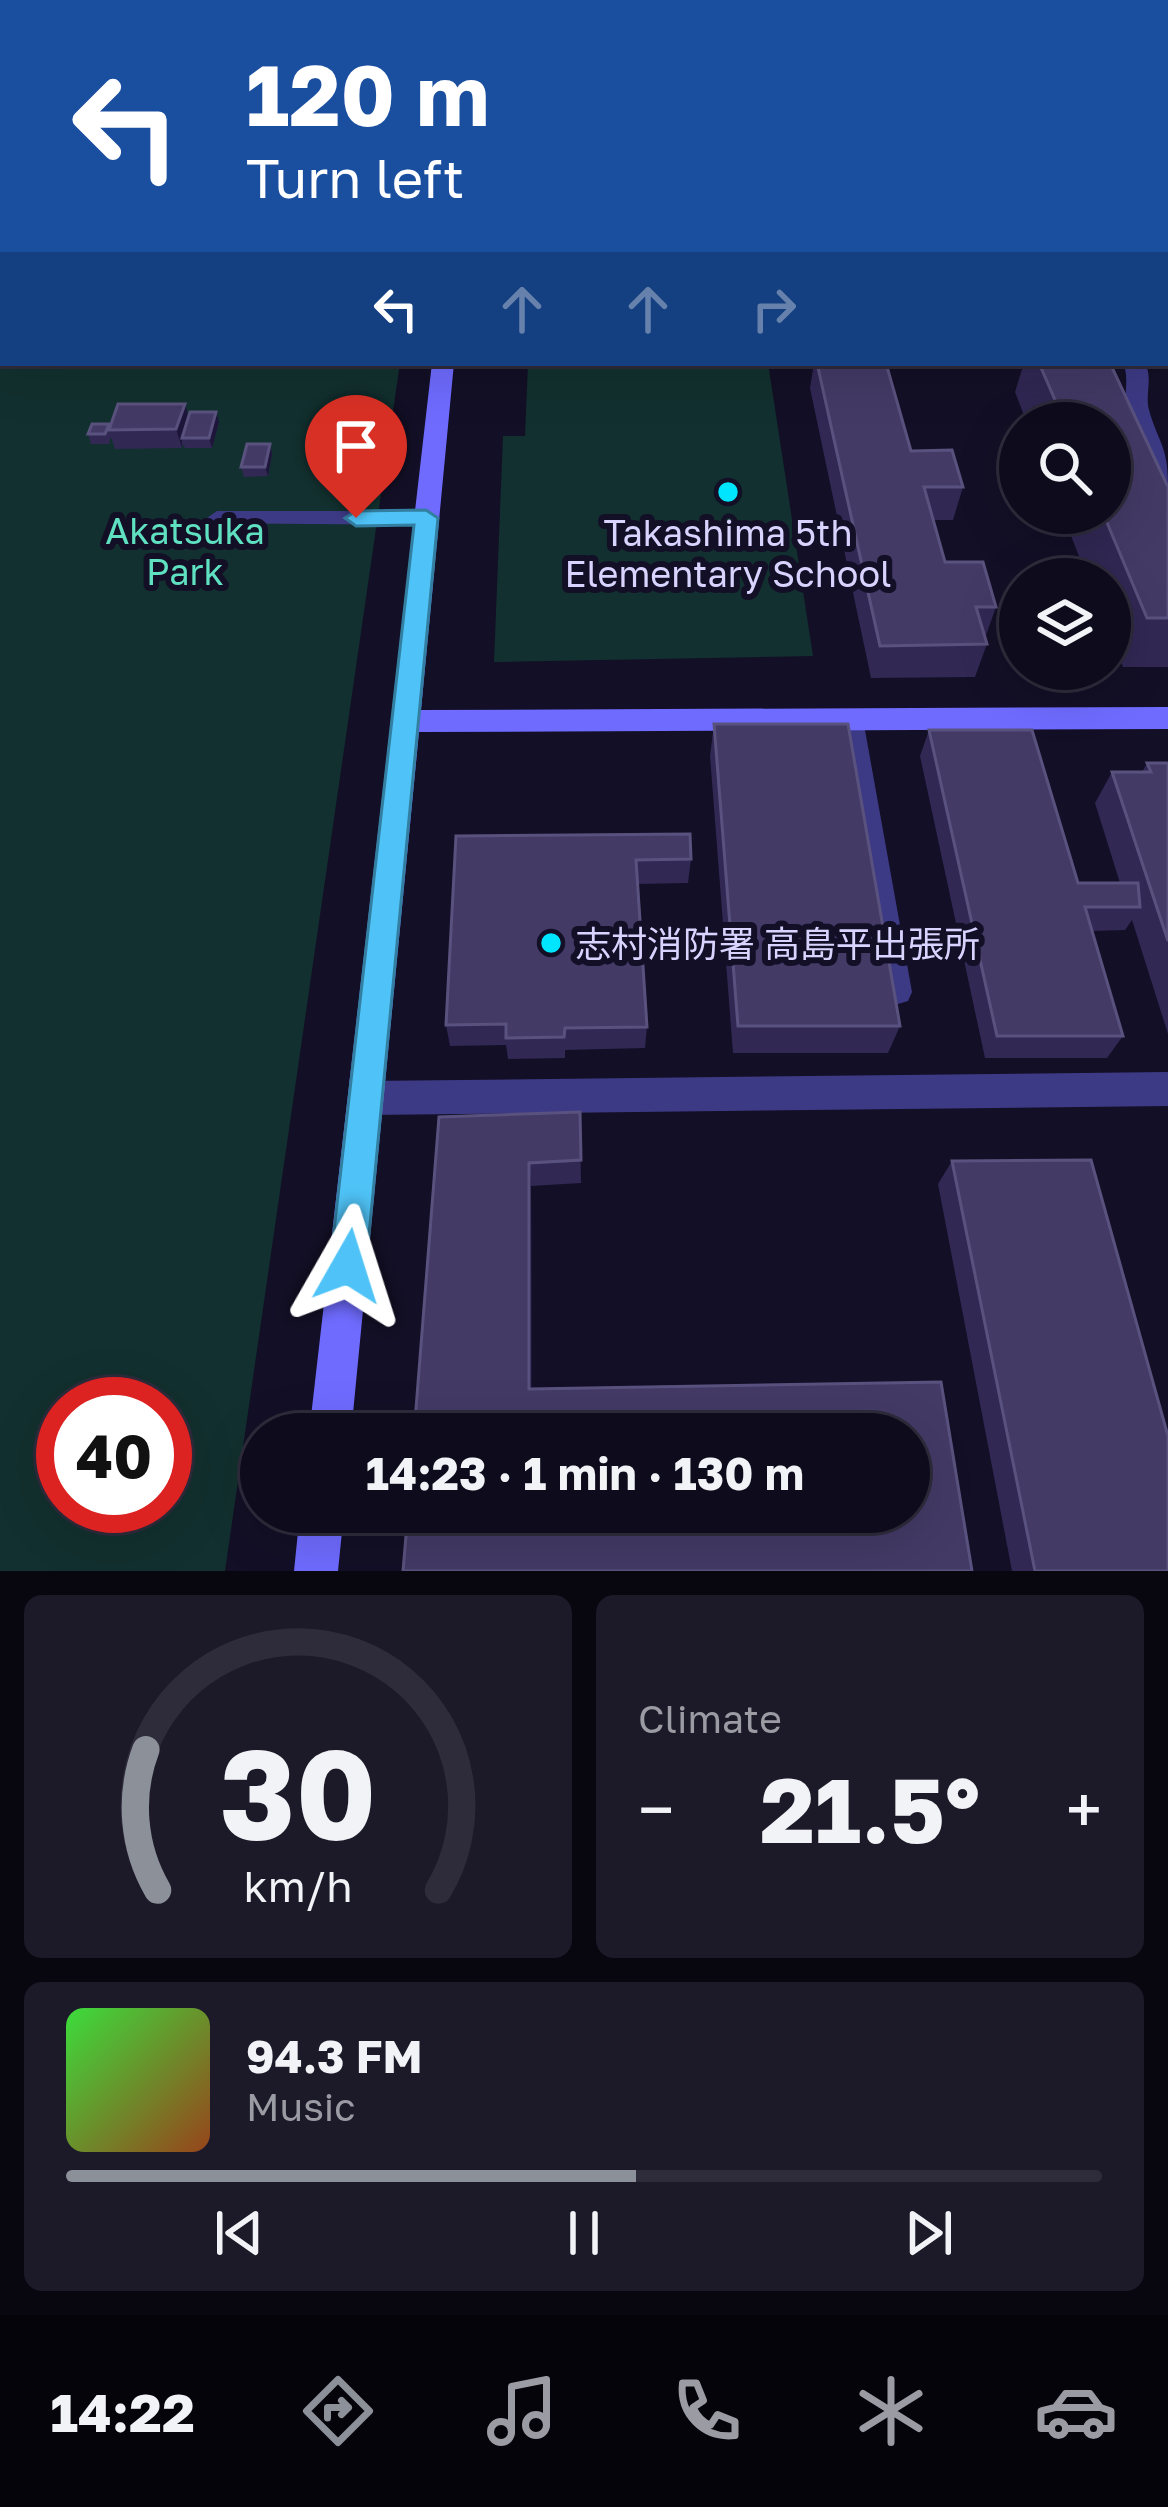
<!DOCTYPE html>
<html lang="en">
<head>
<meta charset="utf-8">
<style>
  body { margin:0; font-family:"Golos Text","Noto Sans JP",sans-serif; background:#1c1929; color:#f1f3f6; height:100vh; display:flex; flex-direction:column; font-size:45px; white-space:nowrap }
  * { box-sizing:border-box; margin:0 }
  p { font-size:39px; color:#9b9ba3 }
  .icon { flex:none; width:66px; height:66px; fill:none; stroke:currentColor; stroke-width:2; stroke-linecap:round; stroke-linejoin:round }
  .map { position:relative; height:1571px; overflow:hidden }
  .details { display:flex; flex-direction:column; gap:24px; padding:24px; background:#08060f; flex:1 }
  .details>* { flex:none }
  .banner { position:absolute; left:0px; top:0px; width:1170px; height:366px; box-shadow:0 12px 48px #0002,0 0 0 3px #2e2b3b; background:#1a4fa0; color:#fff; overflow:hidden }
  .fabs { position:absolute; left:999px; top:402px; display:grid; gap:24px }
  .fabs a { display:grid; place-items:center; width:132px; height:132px; border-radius:50%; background:#0e0b1c; box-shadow:0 12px 48px #0002,0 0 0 3px #2e2b3b; font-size:60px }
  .speed { position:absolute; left:36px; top:1377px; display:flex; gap:24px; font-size:60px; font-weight:700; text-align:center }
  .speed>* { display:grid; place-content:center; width:156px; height:156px; border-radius:50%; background:#0e0b1c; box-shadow:0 12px 48px #0002,0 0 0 3px #2e2b3b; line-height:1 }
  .speed .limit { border:18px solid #d22; background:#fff; color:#111 }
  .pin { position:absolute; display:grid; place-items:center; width:102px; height:102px; color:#fff; margin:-123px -51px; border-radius:50% 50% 50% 0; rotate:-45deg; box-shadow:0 0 12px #0007 }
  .pin .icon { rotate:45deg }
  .me { position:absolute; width:132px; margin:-66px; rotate:6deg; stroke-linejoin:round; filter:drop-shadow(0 0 9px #0008) }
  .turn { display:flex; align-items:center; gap:42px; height:252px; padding:0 48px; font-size:54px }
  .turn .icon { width:156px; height:156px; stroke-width:2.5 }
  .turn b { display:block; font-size:84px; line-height:102px }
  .lanes { display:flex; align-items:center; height:114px; padding:0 48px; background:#0003; justify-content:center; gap:60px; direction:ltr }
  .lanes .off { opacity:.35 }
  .big { font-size:90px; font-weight:700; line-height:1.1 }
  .details .widget { flex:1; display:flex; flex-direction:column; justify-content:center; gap:18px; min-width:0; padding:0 42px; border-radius:18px; background:#1c1929 }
  .details .dial { align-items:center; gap:0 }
  .dial svg { height:312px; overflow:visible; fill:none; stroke:#2e2b3b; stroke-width:7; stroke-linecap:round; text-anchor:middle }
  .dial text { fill:#f1f3f6; stroke:none }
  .song { display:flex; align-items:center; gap:36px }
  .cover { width:144px; height:144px; border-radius:18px; background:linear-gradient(135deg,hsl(120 70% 55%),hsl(20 70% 35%)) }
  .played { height:12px; border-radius:6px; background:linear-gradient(90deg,#8c9099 55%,#2e2b3b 55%) }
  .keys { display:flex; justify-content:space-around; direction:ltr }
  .heat { display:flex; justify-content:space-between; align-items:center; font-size:66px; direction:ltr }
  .details .tiles { flex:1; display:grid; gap:24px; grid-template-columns:1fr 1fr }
  .widget:last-child { grid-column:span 2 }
  .trip { position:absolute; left:240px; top:1413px; width:690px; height:120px; border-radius:60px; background:#0e0b1c; box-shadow:0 12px 48px #0002,0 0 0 3px #2e2b3b; font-weight:700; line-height:120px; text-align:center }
  .dock { display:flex; height:192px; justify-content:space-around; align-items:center; background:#06040b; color:#9b9ba3 }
  .dock .icon { width:84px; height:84px }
  .dock .selected { color:#8c9099 }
  .dock b { font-size:54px; color:#f1f3f6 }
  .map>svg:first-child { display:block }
  .green { fill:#12302f; fill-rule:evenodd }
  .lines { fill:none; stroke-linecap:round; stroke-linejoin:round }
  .lane { fill:#3d3a85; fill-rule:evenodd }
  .street { fill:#3d3a85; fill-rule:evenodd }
  .secondary { fill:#6f6bff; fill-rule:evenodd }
  .wall { fill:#312854 }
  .shaded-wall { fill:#1d163a }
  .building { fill:#433a66; stroke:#5a527e; stroke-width:3 }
  .route { fill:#4fc3f7; stroke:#337fa1; stroke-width:3 }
  .poi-dot { fill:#00e5ff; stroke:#130f26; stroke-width:4.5 }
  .labels { text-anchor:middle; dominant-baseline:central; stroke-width:12; stroke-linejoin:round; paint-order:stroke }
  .park-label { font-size:36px; fill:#5fe0c0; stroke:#130f26 }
  .poi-label { font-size:36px; fill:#d9d4ff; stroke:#130f26 }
</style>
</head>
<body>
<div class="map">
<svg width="1168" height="1571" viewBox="0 0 1168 1571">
  <rect width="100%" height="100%" fill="#130f26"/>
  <g class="green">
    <path d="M0,66L3,363H400L225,1571H0ZM63,1404H165V1506H63Z"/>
    <path d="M528,363H768L813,656L494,662L503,436H525Z"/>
  </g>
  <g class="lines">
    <g class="lane">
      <path d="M645,0H657L658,3H646Z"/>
      <rect x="759" y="0" width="12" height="3"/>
      <path d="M875,0H887L888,3H876Z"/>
      <rect x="990" y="0" width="12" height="3"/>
      <path d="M1130,0H1142L1144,3H1132Z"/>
      <path d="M217,511H426L436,518L426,525L210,523L207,518Z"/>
      <path d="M852,710L863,719L912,992L908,1001L898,1004L888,1001L884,992L841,719Z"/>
    </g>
    <g class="street">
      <path d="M1123,363H1145C1153,379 1145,394 1149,410C1158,442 1168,446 1168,484C1150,478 1131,429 1127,410C1123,394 1130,379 1123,363Z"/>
      <path d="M1168,1072V1106L366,1115L353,1110L348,1098L353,1086L366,1081Z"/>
    </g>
    <g class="secondary">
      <path d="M475,0H491L474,3Z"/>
      <rect x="1167" y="48" width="1" height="10"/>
      <rect x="0" y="52" width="3" height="10"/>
      <path d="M432,363H454L421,710L1168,707V729L419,732L351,1434H309Z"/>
      <path d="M300,1512H344L338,1571H294Z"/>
    </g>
  </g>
  <g class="wall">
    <path d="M282,0H406L405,3H281Z"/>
    <rect x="596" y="0" width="40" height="3"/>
    <path d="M710,0H759L758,3H711Z"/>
    <path d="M828,0H878V3H829Z"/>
    <path d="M940,0H994V3H942Z"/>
    <path d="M814,363H886L911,451L963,487L953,520H933L945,562L996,607L985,638L987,644L975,677L871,678L810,388Z"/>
    <path d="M1024,363H1110L1168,487V667H1123L1110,635V579H1088L1062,513H1110V423H1027L1015,392Z"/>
    <path d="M185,404L188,417L219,422L212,448H185L183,444L182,448L115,449L111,437L109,444H91L88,434Z"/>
    <path d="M270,444L272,454L268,476L244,477L241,467Z"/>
    <path d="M714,724L900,1026L888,1053H733L710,756Z"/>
    <path d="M929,730L1078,883H1120L1095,803L1112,772H1142L1147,763H1168V1034L1132,920L1125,930L1092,931L1123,1036L1107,1058H985L920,756Z"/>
    <path d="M456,836L691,859L688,883L637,884L647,1027L645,1048L565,1050V1058L508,1059L506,1045L450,1046L446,1025Z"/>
    <path d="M580,1112L581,1183L531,1186L532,1389L414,1434L439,1117Z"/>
    <path d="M952,1161L1168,1571H1012L938,1184Z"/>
  </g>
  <g class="shaded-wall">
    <path d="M185,404L190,422L182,438V448L176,429Z"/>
    <path d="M216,412L219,422L212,448L209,438Z"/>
    <path d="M270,444L272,454L268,476L265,467Z"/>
    <path d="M529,1163L531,1186L532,1405L529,1389Z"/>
  </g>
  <g class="building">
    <path d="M145,0H266L264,3H136Z"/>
    <path d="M282,0H364L363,3H281Z"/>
    <path d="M817,363H886L911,451L952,450L963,487H924L945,562H983L996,607H976L987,644L880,646Z"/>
    <path d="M1039,363H1110L1168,487V618H1147L1103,513H1110V423H1065Z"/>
    <path d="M118,404H185L176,429L109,430Z"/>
    <path d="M190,412H216L209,438H182Z"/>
    <path d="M92,424H109L105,434H88Z"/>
    <path d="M247,444H270L265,467H241Z"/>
    <path d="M714,724H848L900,1026H738Z"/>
    <path d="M929,730H1032L1078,883H1138L1140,907H1085L1123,1036H997Z"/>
    <path d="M1147,763H1168V941L1112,772H1151Z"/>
    <path d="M690,834L691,859L636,860L647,1027L565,1028L564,1037L506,1038V1024L446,1025L456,836Z"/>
    <path d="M580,1112L581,1160L529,1163V1389L941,1382L972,1571H403L408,1512H909V1434H414L439,1117Z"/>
    <path d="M1091,1160L1168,1436V1571H1035L952,1161Z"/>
  </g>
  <path class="route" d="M426,510L438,518L366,1266L361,1279L348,1284L335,1279L330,1266L414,525L356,526L345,518L356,511Z"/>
  <g class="poi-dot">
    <circle cx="728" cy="492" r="12"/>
    <circle cx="551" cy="943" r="12"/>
  </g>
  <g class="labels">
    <g class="park-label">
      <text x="185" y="530">Akatsuka<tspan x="185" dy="41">Park</tspan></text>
    </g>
    <g class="poi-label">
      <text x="728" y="532">Takashima 5th<tspan x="728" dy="41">Elementary School</tspan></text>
      <text x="575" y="943" text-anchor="start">志村消防署 高島平出張所</text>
    </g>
  </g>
</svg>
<div class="fabs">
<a><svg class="icon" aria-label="search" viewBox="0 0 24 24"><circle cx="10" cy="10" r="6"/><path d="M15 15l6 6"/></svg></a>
<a><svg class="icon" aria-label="layers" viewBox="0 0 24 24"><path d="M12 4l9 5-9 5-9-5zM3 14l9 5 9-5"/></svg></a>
</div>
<div class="speed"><div class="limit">40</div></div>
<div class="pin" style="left:356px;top:518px;background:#d93025"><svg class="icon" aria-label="arrive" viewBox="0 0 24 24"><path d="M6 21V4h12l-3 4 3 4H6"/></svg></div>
<svg class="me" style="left:348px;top:1266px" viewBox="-20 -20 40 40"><path d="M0-17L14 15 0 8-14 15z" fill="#4fc3f7" stroke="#fff" stroke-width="4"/></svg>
<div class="trip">14:23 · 1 min · 130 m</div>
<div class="banner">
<div class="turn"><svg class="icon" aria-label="left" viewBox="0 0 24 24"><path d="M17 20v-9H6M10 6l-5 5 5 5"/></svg><div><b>120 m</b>Turn left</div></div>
<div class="lanes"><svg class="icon" aria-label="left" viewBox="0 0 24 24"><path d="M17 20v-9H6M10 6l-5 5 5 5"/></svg><svg class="icon off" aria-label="ahead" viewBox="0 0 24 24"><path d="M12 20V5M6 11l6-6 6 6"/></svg><svg class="icon off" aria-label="ahead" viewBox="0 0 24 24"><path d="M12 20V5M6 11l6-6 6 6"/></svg><svg class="icon off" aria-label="right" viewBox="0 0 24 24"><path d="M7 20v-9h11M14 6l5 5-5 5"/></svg></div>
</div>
</div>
<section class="details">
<div class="tiles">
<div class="widget dial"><svg viewBox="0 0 100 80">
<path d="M14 69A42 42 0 1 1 86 69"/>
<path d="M14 69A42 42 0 0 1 11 33" stroke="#8c9099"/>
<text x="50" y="56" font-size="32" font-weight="700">30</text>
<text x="50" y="72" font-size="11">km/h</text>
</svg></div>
<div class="widget"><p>Climate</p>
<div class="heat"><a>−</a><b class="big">21.5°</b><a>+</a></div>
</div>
<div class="widget">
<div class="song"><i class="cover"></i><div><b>94.3 FM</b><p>Music</p></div></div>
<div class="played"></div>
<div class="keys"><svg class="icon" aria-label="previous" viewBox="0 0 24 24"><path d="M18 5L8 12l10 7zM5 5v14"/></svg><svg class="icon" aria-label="pause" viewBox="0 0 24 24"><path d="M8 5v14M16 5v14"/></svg><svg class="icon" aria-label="next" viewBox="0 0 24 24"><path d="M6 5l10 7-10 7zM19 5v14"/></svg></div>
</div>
</div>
</section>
<nav class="dock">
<b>14:22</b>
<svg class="icon selected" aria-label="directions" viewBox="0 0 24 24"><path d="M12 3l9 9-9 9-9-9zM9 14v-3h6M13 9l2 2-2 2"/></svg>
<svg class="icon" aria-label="music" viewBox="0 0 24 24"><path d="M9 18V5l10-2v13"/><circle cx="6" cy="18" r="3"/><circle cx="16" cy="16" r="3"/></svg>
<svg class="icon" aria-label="phone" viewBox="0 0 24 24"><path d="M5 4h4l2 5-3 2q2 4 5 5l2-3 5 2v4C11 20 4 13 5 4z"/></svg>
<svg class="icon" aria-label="climate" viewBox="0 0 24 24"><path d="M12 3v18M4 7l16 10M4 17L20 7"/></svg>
<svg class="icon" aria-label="car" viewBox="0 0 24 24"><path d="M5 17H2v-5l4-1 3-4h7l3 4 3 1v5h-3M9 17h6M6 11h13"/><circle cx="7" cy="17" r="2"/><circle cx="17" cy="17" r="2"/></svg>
</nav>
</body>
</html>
